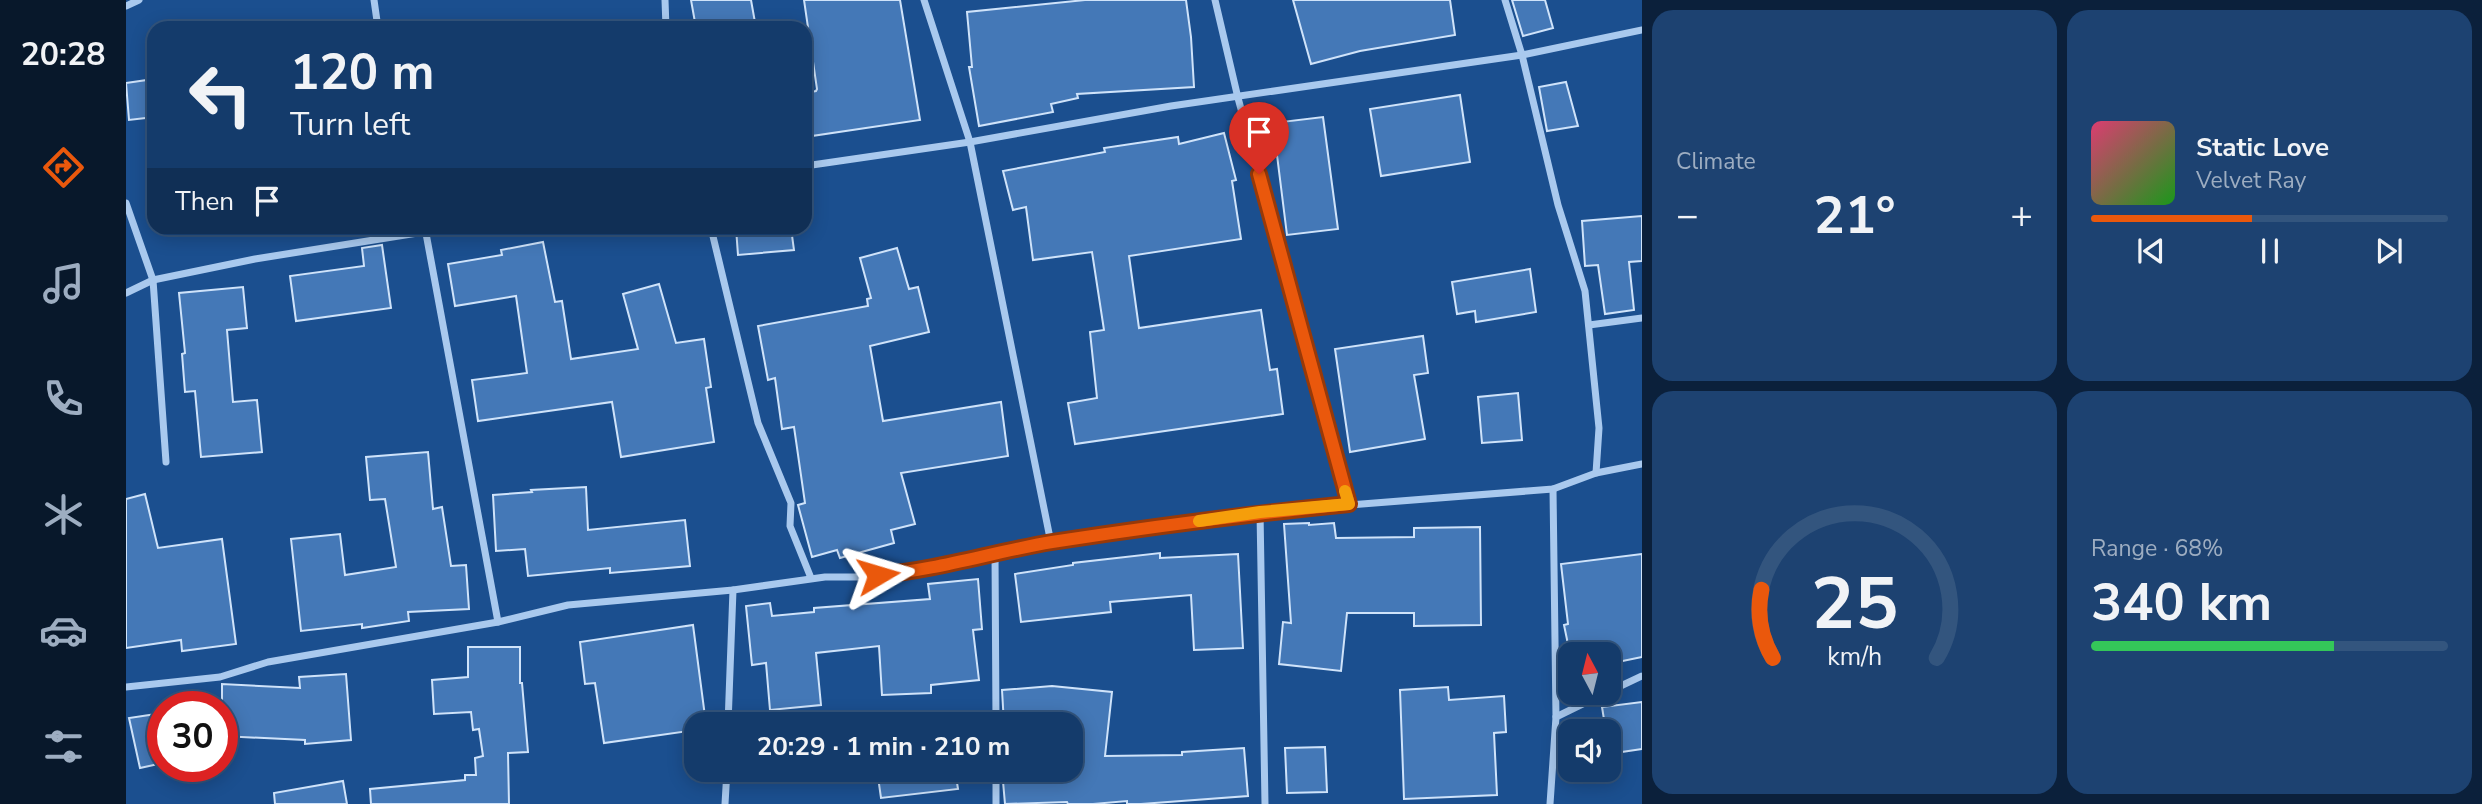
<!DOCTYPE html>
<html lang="en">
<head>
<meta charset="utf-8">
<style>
  body { margin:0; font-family:"Nunito Sans",sans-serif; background:#1d4271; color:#f1f3f6; height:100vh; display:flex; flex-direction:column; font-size:26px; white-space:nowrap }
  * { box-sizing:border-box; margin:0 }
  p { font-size:23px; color:#9dadc1 }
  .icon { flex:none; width:38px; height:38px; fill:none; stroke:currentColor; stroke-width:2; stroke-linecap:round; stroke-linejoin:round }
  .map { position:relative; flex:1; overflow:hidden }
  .details { display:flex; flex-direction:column; gap:10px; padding:10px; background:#0b203b; width:840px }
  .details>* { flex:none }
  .top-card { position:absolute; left:21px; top:21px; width:665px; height:214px; border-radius:21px; box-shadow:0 4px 18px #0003,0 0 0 2px #33557e; background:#143b6b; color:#f1f3f6; overflow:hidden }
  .needle { width:46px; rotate:353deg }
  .controls { position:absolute; left:1432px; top:642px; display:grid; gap:14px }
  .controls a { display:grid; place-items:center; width:63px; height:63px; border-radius:14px; background:#143b6b; box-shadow:0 4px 18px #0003,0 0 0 2px #33557e; font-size:35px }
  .speed { position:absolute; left:21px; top:691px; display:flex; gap:14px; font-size:35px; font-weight:700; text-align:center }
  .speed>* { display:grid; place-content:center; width:91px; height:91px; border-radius:50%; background:#143b6b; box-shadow:0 4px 18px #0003,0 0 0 2px #33557e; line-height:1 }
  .speed .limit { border:10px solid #d22; background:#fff; color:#111 }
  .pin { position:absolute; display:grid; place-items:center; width:60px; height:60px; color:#fff; margin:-72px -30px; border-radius:50% 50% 50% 0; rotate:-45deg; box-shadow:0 0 7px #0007 }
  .pin .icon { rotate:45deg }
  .me { position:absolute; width:77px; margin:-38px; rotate:83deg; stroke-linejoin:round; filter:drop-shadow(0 0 5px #0008) }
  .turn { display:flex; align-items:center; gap:24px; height:147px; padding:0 28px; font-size:32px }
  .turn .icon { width:91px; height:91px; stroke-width:2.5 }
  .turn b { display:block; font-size:49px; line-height:60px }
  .then { display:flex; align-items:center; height:66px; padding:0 28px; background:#0003; gap:14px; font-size:26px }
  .big { font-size:52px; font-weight:700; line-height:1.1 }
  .details .card { flex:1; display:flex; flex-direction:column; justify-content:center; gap:10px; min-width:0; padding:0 24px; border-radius:21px; background:#1d4271 }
  .details .dial { align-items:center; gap:0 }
  .dial svg { height:182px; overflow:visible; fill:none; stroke:#33557e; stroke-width:7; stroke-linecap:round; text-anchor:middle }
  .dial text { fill:#f1f3f6; stroke:none }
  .song { display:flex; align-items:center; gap:21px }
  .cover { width:84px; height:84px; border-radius:10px; background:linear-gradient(135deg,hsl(340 70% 55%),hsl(120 70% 35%)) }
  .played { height:7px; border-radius:4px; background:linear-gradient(90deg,#ea580c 45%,#33557e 45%) }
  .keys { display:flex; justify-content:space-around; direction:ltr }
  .heat { display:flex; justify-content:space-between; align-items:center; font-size:38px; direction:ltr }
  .charge { height:10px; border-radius:5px; background:linear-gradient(90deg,#34c759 68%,#33557e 0) }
  .details .tiles { flex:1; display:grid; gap:10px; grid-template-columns:repeat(2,1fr) }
  .trip { position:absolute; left:558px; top:712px; width:399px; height:70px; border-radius:21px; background:#143b6b; box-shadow:0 4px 18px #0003,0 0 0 2px #33557e; font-weight:700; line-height:70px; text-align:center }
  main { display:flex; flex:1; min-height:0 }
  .tab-bar { display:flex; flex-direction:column; width:126px; justify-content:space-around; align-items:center; background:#08182b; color:#9dadc1 }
  .tab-bar .icon { width:49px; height:49px }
  .tab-bar .active { color:#ea580c }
  .tab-bar b { font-size:32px; color:#f1f3f6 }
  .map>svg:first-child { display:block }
  .building { fill:#4478b7; stroke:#cfe3fa; stroke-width:2 }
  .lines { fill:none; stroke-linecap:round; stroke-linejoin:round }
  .street { stroke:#a9c9ee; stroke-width:7 }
  .route-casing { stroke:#983908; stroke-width:18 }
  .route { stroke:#ea580c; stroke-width:12 }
  .slow { stroke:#f59e0b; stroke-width:12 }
</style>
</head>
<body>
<main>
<nav class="tab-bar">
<b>20:28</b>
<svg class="icon active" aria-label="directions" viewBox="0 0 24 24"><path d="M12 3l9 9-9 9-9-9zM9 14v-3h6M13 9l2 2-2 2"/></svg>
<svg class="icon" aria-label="music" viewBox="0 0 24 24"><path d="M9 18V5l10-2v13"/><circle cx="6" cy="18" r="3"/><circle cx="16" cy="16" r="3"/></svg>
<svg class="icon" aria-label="phone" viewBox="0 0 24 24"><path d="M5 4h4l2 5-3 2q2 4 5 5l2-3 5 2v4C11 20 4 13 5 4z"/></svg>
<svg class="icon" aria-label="climate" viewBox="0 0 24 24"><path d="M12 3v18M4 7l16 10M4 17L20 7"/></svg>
<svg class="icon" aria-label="car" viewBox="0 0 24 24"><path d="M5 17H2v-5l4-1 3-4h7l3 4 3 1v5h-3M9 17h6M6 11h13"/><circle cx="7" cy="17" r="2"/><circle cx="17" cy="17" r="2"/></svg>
<svg class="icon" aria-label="filters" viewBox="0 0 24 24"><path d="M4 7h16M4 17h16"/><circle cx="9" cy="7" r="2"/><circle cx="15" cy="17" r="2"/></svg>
</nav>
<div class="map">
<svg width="1516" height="804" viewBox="0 0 1516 804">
  <rect width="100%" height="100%" fill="#1b4f8f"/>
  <g class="building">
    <path d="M565,0H625L630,28H570Z"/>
    <path d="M678,0H774L794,120L679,137V93L690,91L691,89Z"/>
    <path d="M959,0H1060L1065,37L1068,87L951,94L952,98L925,104L927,112L853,126L843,67H846L841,12Z"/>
    <path d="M1167,0H1324L1329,35L1234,51L1185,64Z"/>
    <path d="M1386,0H1419L1427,28L1397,36Z"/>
    <path d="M28,79V117L3,120L0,83Z"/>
    <path d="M1440,82L1452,126L1421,131L1413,87Z"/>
    <path d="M1334,95L1344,162L1255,176L1244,109Z"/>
    <path d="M1197,117L1212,229L1161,235L1147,123Z"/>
    <path d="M1098,133L1110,180L1106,181L1115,239L1003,256L1013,328L1135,310L1144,370L1151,369L1157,414L949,444L942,403L971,398L964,332L978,330L966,252L907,260L900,207L887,210L877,171L979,152L978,148L1052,137L1053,144Z"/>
    <path d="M1516,216V261L1503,262L1508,310L1479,314L1472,265L1459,266L1456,221Z"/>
    <path d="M610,228H665L668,250L612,255Z"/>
    <path d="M417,242L429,302L436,301L445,359L512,349L497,294L533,284L550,343L578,339L585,387L580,388L588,442L495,457L486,402L352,421L346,380L401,373L390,296L329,306L322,264L376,255L375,250Z"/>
    <path d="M256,245L265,308L170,321L164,276L238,266L236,248Z"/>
    <path d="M771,248L783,289L792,287L803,332L744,346L757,421L875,402L882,456L775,473L789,524L765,530L768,543L714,558L711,550L686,557L672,505L679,503L668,427L656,429L649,378L642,380L632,326L742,306L741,299L745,298L734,258Z"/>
    <path d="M1404,269L1410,312L1350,322L1349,311L1331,314L1326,282Z"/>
    <path d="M117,287L121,328L101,330L107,402L131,400L136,452L75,457L69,391L59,392L56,354L59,353L53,293Z"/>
    <path d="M1297,336L1302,373L1288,375L1299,439L1224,452L1209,349Z"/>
    <path d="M1392,393L1396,440L1356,443L1352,397Z"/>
    <path d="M302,452L307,509L316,507L325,566L340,565L343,609L282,612L283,621L236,628V624L175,631L165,539L214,534L219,575L270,567L259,499L244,500L240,457Z"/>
    <path d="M460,487L462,530L559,520L564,566L484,573V568L402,576L399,549L370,551L367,495L406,492L405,490Z"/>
    <path d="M19,494L32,548L96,539L110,644L56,651L55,640L0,648V499Z"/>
    <path d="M1183,523V525L1208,523L1210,538L1288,537V528L1354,527L1355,625L1288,626V613H1221L1215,671L1153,664L1157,622L1165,623L1158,524Z"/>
    <path d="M1034,553V558L1112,554L1117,648L1068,650L1065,595L984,602L985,612L895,622L889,574L947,565V563Z"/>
    <path d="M1516,554V657L1482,664V654H1444L1438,625L1442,624L1435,564Z"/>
    <path d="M852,579L856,629L847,630L853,680L805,685V693L756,695L753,646L690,653L695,705L644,710L640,663L626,665L620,606L644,603L646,616L688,612V608L804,599L802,584Z"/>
    <path d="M567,625L580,724H570V730L478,743L469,683L459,684L454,642Z"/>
    <path d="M342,647H394V683H396L402,752L382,753L383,804H245L244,789L339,780V775H350L349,758L357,756L353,729L347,730L345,712L308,714L306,680L342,677Z"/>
    <path d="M220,674L225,740L179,744V740L96,736V684L174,688L173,677Z"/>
    <path d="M926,686L986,692L979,756L1056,755V752L1118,748L1122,796L1015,804H1001V801L967,804H942L941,802L879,804L876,770H945V724H878L876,690Z"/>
    <path d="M1322,687L1323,700L1378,696L1380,732L1368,733L1371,795L1278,799L1274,690Z"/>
    <path d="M1516,702V749L1482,754V732H1480L1476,707Z"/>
    <path d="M37,713V763L14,768L3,718Z"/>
    <path d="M1199,747L1201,792L1161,793L1159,748Z"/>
    <path d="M751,770H829L832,789L755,798Z"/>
    <path d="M217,781L221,804H149L148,793Z"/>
  </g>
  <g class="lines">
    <g class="street">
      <path d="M248,0L252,28"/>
      <path d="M539,0L540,28"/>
      <path d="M798,0L844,142L925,543"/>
      <path d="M1089,0L1112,98L1223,504"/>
      <path d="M1379,0L1396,55L1432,205L1459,291L1473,428L1470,473"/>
      <path d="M0,6L13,0"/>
      <path d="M679,166L844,142L1045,106L1396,55L1516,30"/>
      <path d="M0,203L27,280L40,462"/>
      <path d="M299,228L372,622"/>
      <path d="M585,228L632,423L665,503L664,526L685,578"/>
      <path d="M0,293L27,280L129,259L323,228"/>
      <path d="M1463,325L1516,318"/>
      <path d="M1134,512L1139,804"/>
      <path d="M869,553L870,724"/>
      <path d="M0,687L94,677L142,662L372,622L442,605L607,590L699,577H734L771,573L818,566L869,553L925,543L1134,512L1427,489L1470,473L1516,464"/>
      <path d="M1482,692L1516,676"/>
      <path d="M1430,717L1479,693"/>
      <path d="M602,724L607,590"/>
      <path d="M870,770V804"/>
      <path d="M599,804L601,770"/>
      <path d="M1424,804L1430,717L1427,489"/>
    </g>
  </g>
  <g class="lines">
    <defs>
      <path id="route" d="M752,575C811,570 867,552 926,542C1024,527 1123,514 1223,504L1133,174"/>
    </defs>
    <use href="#route" class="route-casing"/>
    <use href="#route" class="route"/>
    <path class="slow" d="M1073,521L1134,512L1223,504L1219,491"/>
  </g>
</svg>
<div class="controls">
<a><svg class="needle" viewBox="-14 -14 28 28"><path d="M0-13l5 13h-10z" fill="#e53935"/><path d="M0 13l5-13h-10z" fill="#9dadc1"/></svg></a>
<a><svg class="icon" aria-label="sound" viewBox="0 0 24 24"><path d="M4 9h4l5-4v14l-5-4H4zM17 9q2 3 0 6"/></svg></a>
</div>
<div class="speed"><div class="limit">30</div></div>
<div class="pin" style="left:1133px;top:174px;background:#d93025"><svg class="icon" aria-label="arrive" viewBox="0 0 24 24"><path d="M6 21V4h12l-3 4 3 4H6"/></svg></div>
<svg class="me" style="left:752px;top:575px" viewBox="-20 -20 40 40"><path d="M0-17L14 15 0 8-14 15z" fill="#ea580c" stroke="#fff" stroke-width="4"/></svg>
<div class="trip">20:29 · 1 min · 210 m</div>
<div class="top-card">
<div class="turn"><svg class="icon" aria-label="left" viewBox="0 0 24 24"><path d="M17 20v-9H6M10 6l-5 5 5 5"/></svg><div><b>120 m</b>Turn left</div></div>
<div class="then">Then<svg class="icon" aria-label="arrive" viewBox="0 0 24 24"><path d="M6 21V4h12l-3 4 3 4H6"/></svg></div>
</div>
</div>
<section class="details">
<div class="tiles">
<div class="card"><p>Climate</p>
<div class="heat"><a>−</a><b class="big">21°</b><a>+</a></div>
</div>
<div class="card">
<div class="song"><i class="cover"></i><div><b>Static Love</b><p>Velvet Ray</p></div></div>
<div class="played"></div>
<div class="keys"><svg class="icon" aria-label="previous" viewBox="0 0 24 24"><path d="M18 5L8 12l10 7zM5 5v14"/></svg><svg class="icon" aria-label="pause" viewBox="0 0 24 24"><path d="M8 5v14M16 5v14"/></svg><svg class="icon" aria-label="next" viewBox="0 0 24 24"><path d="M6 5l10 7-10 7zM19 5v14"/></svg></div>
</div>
<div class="card dial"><svg viewBox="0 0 100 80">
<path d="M14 69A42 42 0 1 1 86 69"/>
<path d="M14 69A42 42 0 0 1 9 39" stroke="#ea580c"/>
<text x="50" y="56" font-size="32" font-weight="700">25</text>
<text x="50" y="72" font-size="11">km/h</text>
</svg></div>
<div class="card"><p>Range · 68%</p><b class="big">340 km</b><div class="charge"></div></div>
</div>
</section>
</main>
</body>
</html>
